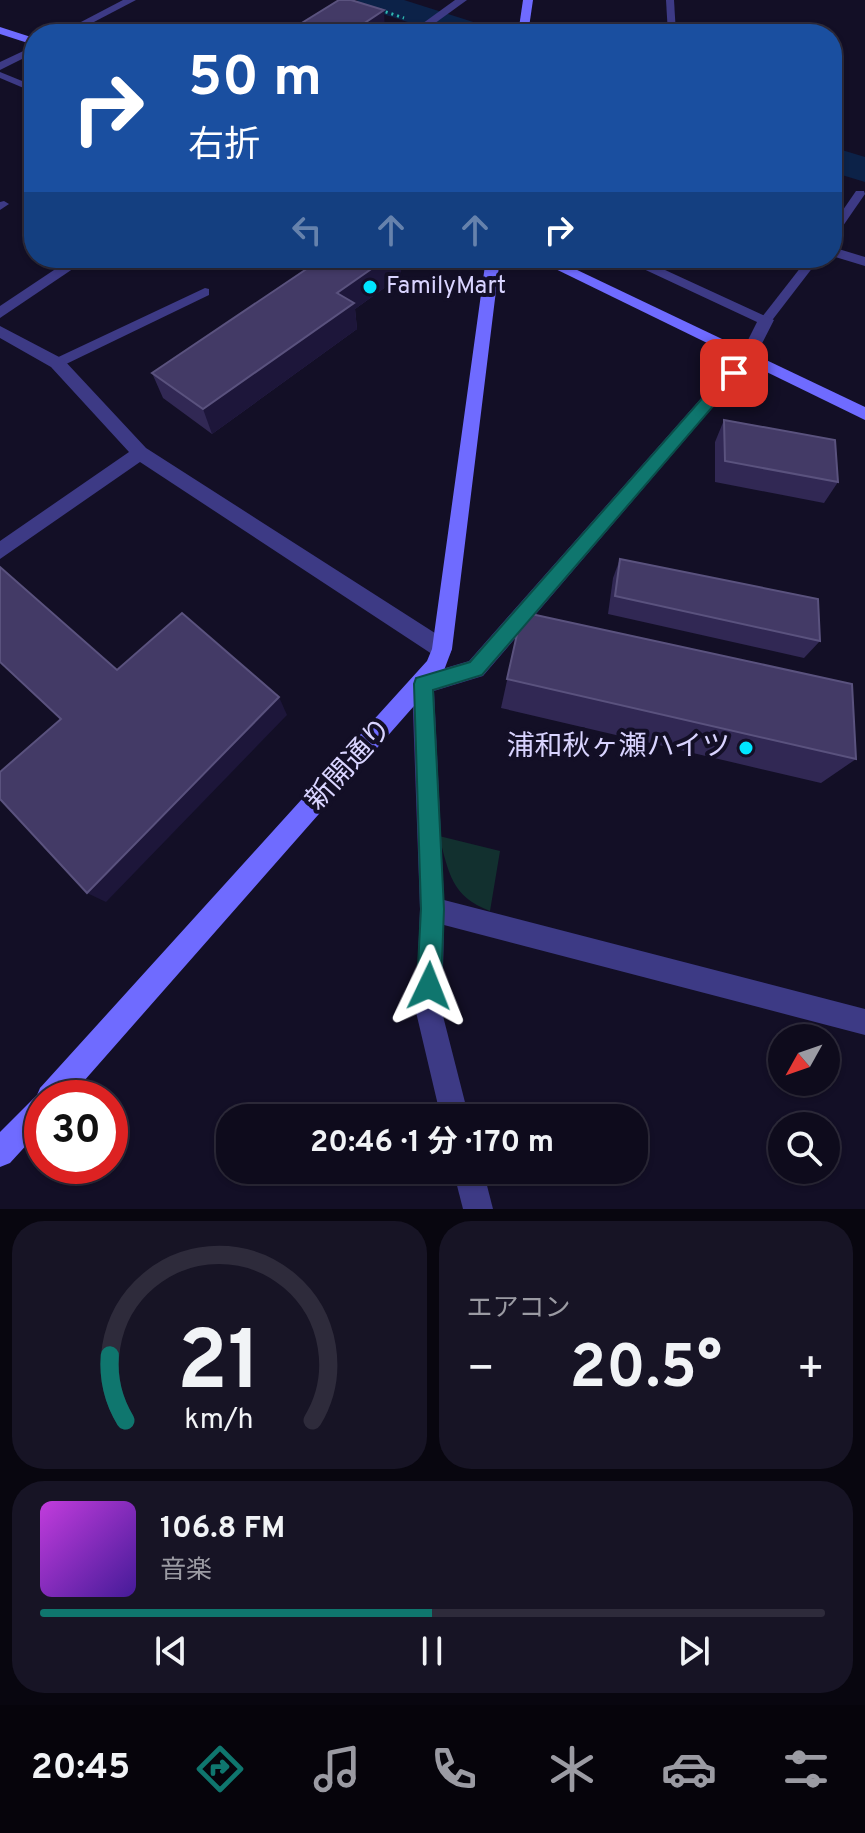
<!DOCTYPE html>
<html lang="ja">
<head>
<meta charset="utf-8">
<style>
  body { margin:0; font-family:Overpass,"Noto Sans JP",sans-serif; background:#171425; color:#f1f3f6; height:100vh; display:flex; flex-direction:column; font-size:30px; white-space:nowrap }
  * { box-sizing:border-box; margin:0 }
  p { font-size:26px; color:#9b9ba3 }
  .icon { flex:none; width:44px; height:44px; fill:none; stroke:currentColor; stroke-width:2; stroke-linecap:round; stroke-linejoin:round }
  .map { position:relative; height:1209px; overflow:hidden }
  .drawer { display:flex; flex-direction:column; gap:12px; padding:12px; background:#08060f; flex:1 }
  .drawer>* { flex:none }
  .banner { position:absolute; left:24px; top:24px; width:818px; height:244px; border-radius:32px; box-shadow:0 2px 6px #0004,0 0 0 2px #2e2b3b; background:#1a4fa0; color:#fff; overflow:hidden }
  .needle { width:52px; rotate:230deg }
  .fabs { position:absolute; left:768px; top:1024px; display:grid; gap:16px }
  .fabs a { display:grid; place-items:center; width:72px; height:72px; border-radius:50%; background:#0e0b1c; box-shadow:0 2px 6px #0004,0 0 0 2px #2e2b3b; font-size:40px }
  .speed { position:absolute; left:24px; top:1080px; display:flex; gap:16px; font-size:40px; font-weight:700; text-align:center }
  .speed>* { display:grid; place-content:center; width:104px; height:104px; border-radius:50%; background:#0e0b1c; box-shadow:0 2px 6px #0004,0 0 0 2px #2e2b3b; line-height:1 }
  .speed .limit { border:12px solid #d22; background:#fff; color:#111 }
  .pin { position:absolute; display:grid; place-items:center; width:68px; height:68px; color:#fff; margin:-34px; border-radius:16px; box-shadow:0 4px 12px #0006 }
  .me { position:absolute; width:88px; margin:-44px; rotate:2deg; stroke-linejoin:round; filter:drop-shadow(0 0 6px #0008) }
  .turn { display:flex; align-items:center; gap:28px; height:168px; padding:0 32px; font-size:36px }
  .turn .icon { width:104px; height:104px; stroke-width:2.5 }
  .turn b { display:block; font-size:56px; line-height:68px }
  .lanes { display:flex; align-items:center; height:76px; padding:0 32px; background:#0003; justify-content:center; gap:40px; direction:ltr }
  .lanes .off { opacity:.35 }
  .big { font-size:60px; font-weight:700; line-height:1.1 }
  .drawer .tile { flex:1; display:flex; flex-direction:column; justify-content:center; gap:12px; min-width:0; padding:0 28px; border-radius:32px; background:#171425 }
  .drawer .dial { align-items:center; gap:0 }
  .dial svg { height:208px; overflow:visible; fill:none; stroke:#2e2b3b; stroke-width:7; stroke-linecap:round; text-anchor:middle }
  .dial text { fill:#f1f3f6; stroke:none }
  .song { display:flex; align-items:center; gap:24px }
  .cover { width:96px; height:96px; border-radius:12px; background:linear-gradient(135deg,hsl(290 70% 55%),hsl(260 70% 35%)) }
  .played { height:8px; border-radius:4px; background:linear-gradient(90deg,#0f766e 50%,#2e2b3b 50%) }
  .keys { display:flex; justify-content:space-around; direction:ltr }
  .heat { display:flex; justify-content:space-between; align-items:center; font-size:44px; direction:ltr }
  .drawer .tiles { flex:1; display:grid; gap:12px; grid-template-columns:1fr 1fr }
  .tile:last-child { grid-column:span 2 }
  .trip { position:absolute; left:216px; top:1104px; width:432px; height:80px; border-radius:32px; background:#0e0b1c; box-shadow:0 2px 6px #0004,0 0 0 2px #2e2b3b; font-weight:700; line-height:80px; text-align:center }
  .tab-bar { display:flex; height:128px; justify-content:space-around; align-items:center; background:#06040b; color:#9b9ba3 }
  .tab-bar .icon { width:56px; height:56px }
  .tab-bar .on { color:#0f766e }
  .tab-bar b { font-size:36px; color:#f1f3f6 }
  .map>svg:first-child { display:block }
  .green { fill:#12302f }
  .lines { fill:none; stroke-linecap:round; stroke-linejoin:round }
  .river { fill:#0c2248; fill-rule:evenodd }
  .path { stroke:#2fb8b0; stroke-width:3; stroke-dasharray:2 4; stroke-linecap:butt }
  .lane { fill:#3d3a85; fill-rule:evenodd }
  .street { fill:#3d3a85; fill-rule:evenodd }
  .secondary { fill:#6f6bff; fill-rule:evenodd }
  .wall { fill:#312854 }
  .shaded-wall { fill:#1d163a }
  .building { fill:#433a66; stroke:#5a527e; stroke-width:2 }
  .route { fill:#0f766e; stroke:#0a4d48; stroke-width:2 }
  .poi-dot { fill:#00e5ff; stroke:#130f26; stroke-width:3 }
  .labels { text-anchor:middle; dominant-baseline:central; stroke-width:8; stroke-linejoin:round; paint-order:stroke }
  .far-poi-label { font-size:24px; fill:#d9d4ff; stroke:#130f26; text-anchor:start }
  .poi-label { font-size:28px; fill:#d9d4ff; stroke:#130f26; text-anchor:end }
  .street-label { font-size:28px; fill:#d9d4ff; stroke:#130f26 }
</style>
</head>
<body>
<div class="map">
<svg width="865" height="1209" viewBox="0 0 865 1209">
  <rect width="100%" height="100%" fill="#130f26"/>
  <path class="green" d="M439,836L500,851L490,911C451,896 449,873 439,836Z"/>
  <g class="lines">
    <g class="river">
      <path d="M357,0H404L489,27L494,34H445L361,7Z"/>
      <path d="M832,147L865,157V182L832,172Z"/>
    </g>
    <path class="path" d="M380,10L404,18"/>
    <g class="lane">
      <path d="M666,0H674L676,34H668Z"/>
      <path d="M0,72L32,85L34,87L26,89L0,78Z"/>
      <path d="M856,191H864L865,194L836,236L832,237V226Z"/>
      <path d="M4,201L9,204L0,210V202Z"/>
      <path d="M808,258H820L770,323H762V317Z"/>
      <path d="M205,288L209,289V295L62,366H52L51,363L52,360Z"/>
    </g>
    <g class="street">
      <path d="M123,0H136L71,34H58Z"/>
      <path d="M455,0H467L420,34H408Z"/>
      <path d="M34,46V53L0,70V62Z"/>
      <path d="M832,247L865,257V266L832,256Z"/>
      <path d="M72,258H89L0,318V306Z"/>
      <path d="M620,258H639L774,320L754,359L483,676L434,691L444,900L865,1009V1035L444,925L442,1012L469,1118H441L416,1012L420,909L412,684L415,677L469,661L742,352L757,322Z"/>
      <path d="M0,326L63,359L146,448L449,642L452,649L449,656L442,658L435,656L140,462L0,559V541L129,452L51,367L0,338Z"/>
      <path d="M453,1170H483L493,1209H463Z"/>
    </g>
    <g class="secondary">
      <path d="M523,0H533L528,34H518Z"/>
      <path d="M0,27L34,38V45L0,34Z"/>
      <path d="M486,258H500L452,649L443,673L69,1098H42V1128L10,1163L0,1167V1132L37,1095L40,1088L427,661L432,649Z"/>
      <path d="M533,258H552L865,407V420Z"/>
    </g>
  </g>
  <g class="wall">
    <path d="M323,258H400L401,276L355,309L357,329L212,434L163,398L152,373Z"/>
    <path d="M724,420L838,482L824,503L715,482V442Z"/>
    <path d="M620,559L820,641L804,658L608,614L613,578Z"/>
    <path d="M522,612L856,759L821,783L501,708Z"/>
  </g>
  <g class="shaded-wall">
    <path d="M384,10L385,34H348Z"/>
    <path d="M387,258H400L401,276L355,309L357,329L212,434L203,409L337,293Z"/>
    <path d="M279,697L287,715L106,902L87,893Z"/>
  </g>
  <g class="building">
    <path d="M339,0H351L384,10L348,34H284Z"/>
    <path d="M252,24L283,34H234Z"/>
    <path d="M323,258H387L337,293L354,303L203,409L152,373Z"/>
    <path d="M724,420L835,440L838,482L725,461Z"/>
    <path d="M620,559L818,599L820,641L615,596Z"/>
    <path d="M0,567L117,670L182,613L279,697L87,893L0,799V772L61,719L0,662Z"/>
    <path d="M522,612L852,684L856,759L507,679Z"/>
  </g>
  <path class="route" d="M734,367L739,369V376L482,675L433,690L444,909L441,986L438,995L429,998L421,995L417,986L421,909L414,684L416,678L470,662L728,369Z"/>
  <g class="poi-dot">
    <circle cx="370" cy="287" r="8"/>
    <circle cx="746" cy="748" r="8"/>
  </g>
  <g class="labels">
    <g class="far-poi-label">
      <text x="386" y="287">FamilyMart</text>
    </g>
    <g class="poi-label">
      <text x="730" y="748">浦和秋ヶ瀬ハイツ</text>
    </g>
    <g class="street-label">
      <text transform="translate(350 765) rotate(-48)">新開通り</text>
    </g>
  </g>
</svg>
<div class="fabs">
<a><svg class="needle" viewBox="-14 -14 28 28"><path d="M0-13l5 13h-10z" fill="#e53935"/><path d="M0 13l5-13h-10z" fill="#9b9ba3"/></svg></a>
<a><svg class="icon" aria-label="search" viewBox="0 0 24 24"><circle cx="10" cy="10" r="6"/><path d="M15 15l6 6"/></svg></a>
</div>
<div class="speed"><div class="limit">30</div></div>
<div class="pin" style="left:734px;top:373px;background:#d93025"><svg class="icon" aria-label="arrive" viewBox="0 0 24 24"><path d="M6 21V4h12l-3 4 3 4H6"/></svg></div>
<svg class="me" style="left:429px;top:986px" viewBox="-20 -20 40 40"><path d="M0-17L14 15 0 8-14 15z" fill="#0f766e" stroke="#fff" stroke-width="4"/></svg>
<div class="trip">20:46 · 1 分 · 170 m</div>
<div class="banner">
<div class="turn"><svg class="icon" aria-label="right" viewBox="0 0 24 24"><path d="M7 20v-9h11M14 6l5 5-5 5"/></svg><div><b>50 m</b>右折</div></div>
<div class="lanes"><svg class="icon off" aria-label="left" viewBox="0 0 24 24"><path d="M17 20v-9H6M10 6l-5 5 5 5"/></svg><svg class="icon off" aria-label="ahead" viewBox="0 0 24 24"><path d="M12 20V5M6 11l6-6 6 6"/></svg><svg class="icon off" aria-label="ahead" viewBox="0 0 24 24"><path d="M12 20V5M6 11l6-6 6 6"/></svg><svg class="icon" aria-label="right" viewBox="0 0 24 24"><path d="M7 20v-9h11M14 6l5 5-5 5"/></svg></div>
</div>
</div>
<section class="drawer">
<div class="tiles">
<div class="tile dial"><svg viewBox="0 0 100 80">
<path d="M14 69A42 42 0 1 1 86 69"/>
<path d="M14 69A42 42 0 0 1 8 44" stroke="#0f766e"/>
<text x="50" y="56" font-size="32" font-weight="700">21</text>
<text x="50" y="72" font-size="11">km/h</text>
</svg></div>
<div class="tile"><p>エアコン</p>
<div class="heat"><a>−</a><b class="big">20.5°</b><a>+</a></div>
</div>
<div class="tile">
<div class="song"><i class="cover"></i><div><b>106.8 FM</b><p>音楽</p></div></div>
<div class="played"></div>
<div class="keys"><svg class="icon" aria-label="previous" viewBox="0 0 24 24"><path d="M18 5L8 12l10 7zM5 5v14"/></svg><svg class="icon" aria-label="pause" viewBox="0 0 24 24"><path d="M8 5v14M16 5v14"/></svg><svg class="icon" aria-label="next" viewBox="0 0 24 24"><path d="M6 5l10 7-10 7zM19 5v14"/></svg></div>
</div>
</div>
</section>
<nav class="tab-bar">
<b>20:45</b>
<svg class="icon on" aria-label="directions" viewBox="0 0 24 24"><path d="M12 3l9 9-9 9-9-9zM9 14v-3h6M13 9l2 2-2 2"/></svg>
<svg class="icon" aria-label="music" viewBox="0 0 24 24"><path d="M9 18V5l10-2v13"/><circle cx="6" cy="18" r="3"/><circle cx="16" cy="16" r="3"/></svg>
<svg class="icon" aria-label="phone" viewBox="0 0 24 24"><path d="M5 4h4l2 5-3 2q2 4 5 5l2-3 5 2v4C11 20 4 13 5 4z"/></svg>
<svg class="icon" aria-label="climate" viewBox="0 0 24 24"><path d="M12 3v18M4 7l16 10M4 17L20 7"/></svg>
<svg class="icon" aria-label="car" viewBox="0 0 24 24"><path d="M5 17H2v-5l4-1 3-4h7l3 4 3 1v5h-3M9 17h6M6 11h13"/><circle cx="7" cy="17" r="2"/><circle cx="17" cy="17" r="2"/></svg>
<svg class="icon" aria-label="filters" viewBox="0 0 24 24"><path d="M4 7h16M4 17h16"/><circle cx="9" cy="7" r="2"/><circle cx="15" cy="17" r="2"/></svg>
</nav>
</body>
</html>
